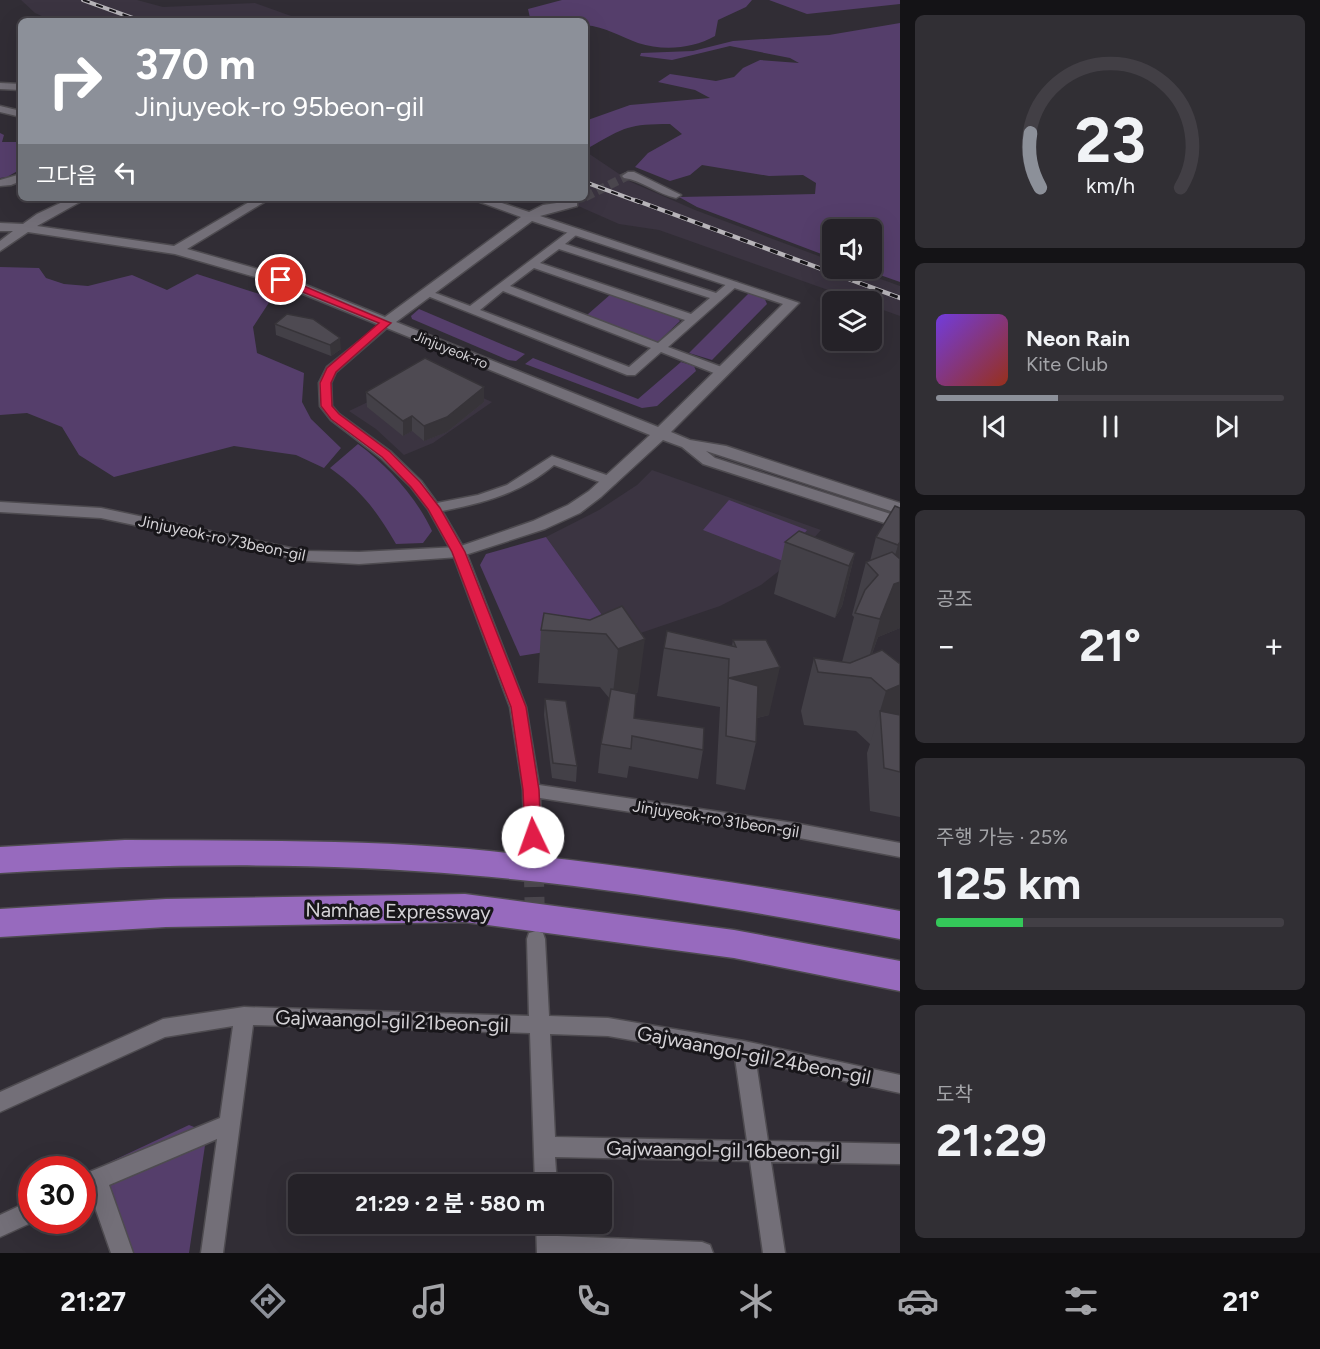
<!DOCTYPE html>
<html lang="ko">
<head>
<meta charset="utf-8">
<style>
  body { margin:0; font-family:Figtree,"Noto Sans KR",sans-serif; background:#312f34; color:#f1f3f6; height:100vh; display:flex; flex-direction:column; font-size:22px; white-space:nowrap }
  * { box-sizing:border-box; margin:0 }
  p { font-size:20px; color:#a3a4a8 }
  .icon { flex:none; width:33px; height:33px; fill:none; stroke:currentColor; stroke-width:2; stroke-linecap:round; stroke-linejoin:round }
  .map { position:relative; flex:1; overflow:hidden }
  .details { display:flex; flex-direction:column; gap:15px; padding:15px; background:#141316; width:420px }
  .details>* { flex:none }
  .hud { position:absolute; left:18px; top:18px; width:570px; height:183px; border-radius:9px; box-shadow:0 6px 24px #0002,0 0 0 2px #423f45; background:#8c9099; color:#fff; overflow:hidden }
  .controls { position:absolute; left:822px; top:219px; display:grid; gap:12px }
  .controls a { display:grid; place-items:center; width:60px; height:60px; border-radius:9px; background:#252228; box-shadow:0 6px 24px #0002,0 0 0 2px #423f45; font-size:30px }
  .speed { position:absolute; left:18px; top:1156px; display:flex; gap:12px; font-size:30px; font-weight:700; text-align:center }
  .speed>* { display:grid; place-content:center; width:78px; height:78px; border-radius:50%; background:#252228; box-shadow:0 6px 24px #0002,0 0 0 2px #423f45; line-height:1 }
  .speed .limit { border:9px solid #d22; background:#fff; color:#111 }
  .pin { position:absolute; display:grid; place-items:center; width:51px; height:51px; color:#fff; margin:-26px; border:3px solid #fff; border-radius:50%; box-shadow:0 2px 6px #0007 }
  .me { position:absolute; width:66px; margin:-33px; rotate:357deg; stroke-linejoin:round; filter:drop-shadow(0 0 4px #0008) }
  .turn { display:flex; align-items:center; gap:21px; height:126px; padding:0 18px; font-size:27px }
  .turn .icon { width:78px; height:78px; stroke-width:2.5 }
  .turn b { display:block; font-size:42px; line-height:51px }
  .then { display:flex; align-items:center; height:57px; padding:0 18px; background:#0003; gap:12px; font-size:22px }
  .big { font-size:45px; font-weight:700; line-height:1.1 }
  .details .card { flex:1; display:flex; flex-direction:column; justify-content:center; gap:9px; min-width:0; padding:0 21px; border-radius:9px; background:#312f34 }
  .details .dial { align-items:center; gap:0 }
  .dial svg { height:156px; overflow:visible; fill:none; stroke:#423f45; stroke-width:7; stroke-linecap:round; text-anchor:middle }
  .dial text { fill:#f1f3f6; stroke:none }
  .song { display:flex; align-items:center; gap:18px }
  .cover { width:72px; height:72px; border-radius:9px; background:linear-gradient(135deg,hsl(260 70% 55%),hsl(10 70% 35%)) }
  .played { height:6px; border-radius:3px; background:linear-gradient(90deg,#8c9099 35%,#423f45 35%) }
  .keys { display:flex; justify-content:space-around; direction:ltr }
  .heat { display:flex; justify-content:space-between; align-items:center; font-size:33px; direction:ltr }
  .charge { height:9px; border-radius:4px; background:linear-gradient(90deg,#34c759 25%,#423f45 0) }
  .trip { position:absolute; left:288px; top:1174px; width:324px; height:60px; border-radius:9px; background:#252228; box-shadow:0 6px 24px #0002,0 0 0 2px #423f45; font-weight:700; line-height:60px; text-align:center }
  .dock { display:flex; height:96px; justify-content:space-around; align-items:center; background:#0f0e10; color:#a3a4a8 }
  .dock .icon { width:42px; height:42px }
  .dock .selected { color:#8c9099 }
  .dock b { font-size:27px; color:#f1f3f6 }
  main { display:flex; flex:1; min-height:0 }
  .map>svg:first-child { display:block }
  .built { fill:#3b3441 }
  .green { fill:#553e6b }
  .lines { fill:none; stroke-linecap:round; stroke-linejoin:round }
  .minor-tunnel-far1 { stroke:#4a464d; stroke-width:9; stroke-dasharray:9 4.5; stroke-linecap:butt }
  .minor-tunnel { stroke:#4a464d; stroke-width:20; stroke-dasharray:20 10; stroke-linecap:butt }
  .minor-casing { stroke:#4e4b50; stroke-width:3 }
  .tertiary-casing { stroke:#4e4b50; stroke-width:3 }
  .motorway-casing { stroke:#4e4b50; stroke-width:3 }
  .minor { fill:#736f78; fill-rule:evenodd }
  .tertiary { fill:#736f78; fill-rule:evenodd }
  .motorway { fill:#976abe; fill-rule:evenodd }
  .rail-far1-casing { stroke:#b7b4b9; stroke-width:4 }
  .rail-casing { stroke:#b7b4b9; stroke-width:4.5 }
  .rail-far1 { stroke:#18161a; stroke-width:2; stroke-dasharray:7; stroke-linecap:butt }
  .rail { stroke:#18161a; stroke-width:3; stroke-dasharray:8; stroke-linecap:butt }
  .wall { fill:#434047 }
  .shaded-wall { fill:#373439 }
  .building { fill:#4e4a52; stroke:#373439; stroke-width:1.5 }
  .route { fill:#e11d48; stroke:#92132f; stroke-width:1.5 }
  .labels { text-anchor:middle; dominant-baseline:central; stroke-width:6; stroke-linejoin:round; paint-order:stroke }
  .far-street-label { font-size:14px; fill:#d5d3d7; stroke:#18161a }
  .street-label { font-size:16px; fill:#d5d3d7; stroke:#18161a }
  .near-street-label { font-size:20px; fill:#d5d3d7; stroke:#18161a }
</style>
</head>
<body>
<main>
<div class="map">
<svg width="900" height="1253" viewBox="0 0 900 1253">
  <rect width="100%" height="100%" fill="#312d35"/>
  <g class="built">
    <path d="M21,0H137L163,7L255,3L305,21H53L35,13Z"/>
    <path d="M585,151L631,182L695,210L832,261V268L853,269L900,286V316L872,306V302L859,301L659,230L619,224L560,198H585Z"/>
    <path d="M422,370L492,402L433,443L404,455L376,429L349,411L391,391Z"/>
    <path d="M652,470L821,530L798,556L761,585L720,606L620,640L546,537L599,510L637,485Z"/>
  </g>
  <g class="green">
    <path d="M562,0H752L746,7L718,20L715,36C692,49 663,51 638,43C619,36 606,27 585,25V21H538L530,18L528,9Z"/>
    <path d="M769,0H900V4L807,14Z"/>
    <path d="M900,23V282L863,269L872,268V230H832V258L697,207L679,197L815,194L816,183L803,175L769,176L702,165L690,175L670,181L635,167L648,153L682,134L670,124C629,124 625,127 590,147L585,136V121L630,105L710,98L695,90L658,82L670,74L716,81L734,77L743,68L760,60L799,63L790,58L730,46L672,60L640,56L641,53L693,51L733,41L829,35Z"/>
    <path d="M0,133L4,135L2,142H21V169L7,177L0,178Z"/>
    <path d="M0,267L39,268L46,278L64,284L88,286L132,275L167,290L197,274L272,298L253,327L257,353L304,373L302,402L311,419L341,448L324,468L296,455L234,446L114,477L79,455L62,427L27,413L0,415Z"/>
    <path d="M750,292L764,297L767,304L712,360L689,353Z"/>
    <path d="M611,294L676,316L680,321L659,341H651L587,315Z"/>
    <path d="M419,309L525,354L516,361L508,360L412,319L411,316Z"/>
    <path d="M533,358L638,399L681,362L694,366L696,371L657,406L642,408L525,364Z"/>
    <path d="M358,444C387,465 417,498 432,531L423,543L396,544C376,510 362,491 330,468Z"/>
    <path d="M729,500L807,530L783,561L703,530Z"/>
    <path d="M546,537L620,640L520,656L480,565L486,554Z"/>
    <path d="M189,1125L207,1132L189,1253H134L105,1179L110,1162Z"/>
  </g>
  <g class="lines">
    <path class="minor-tunnel-far1" d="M585,197L627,176"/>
    <path class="minor-tunnel" d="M533,837L535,921"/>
    <defs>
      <g id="minor">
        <path d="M0,83L21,84V90L0,89Z"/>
        <path d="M0,106L21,111V117L0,112Z"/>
        <path d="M628,172H634L681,195L676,198C657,194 642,180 624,178L622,176Z"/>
        <path d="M21,174V181L11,185L0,186V180Z"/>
        <path d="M572,229L581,231L565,244L716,293L729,282H737V286L668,347L727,369V375H719L661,352L635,375H627L420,293L422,291H430L470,306ZM559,249L710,298L691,314L540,263ZM534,268L685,320L658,343L510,286ZM503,291L651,348L629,367L480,310Z"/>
        <path d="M386,320L392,323L390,325L336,372L331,383L332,406L339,414L391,452L421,481L437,503L478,495L507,485L552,456L615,478L617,481L615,484H605L554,465C521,493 484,503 442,511L466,552L526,707L539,785L794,823L900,843V857L794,837L540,798L542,837L539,842L533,844L527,842L524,837L523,790L510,707L452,552L428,509L411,487L381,458L331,420L320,406L319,383L327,367Z"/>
        <path d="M536,931L543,933L545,939L549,1016L608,1018L744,1041L900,1075V1093L756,1062L768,1141L900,1144V1164L771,1162L785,1253H763L750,1161L555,1157L557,1185H535L530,1033L253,1025L223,1253H201L217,1139L109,1185L133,1253H111L90,1193L82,1196V1175L220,1118L233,1026L165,1037L0,1112V1092L163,1019L244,1007L529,1016L527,939L529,933ZM550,1034L608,1036L735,1058L747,1141L555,1137Z"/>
        <path d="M32,1200V1221H35L0,1237V1215Z"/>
        <path d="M536,1224H558V1236L702,1242L710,1245L713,1253H537Z"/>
      </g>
      <path id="tertiary" d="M71,198H87L37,226L174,246L256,198H271L187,249L286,277L385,317L521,217L469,198H487L529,212L543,205L577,200V206L540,216L799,303L671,432L690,440L726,446L900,503V514L706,451L715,458L900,517V528L703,464L682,447L663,440L601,497L580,513L545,529L459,557L359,564L305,561L101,518L0,512V502L101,508L305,551L359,552L458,547L533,521L568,505L589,491L650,435L276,283L175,254L28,232L0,251V241L13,231H0V223L23,224L37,214ZM532,221L783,304L658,427L396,322Z"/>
      <g id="motorway">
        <path d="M125,840C239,841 355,839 469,849C614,863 757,885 900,911V939C757,912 613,887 468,875C313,861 155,864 0,873V847Z"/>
        <path d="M465,894L734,930L900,961V991L734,958L465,922L166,927L0,937V909L166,899Z"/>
      </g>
    </defs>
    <use href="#minor" class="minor-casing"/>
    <use href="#tertiary" class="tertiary-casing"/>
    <use href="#motorway" class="motorway-casing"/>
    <use href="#minor" class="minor"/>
    <use href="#tertiary" class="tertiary"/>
    <use href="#motorway" class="motorway"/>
    <defs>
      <g id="rail-far1">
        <path d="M83,0L141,21"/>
        <path d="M585,182L639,202"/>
      </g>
      <path id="rail" d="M635,200L900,298"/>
    </defs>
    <use href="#rail-far1" class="rail-far1-casing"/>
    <use href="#rail" class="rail-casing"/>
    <use href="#rail-far1" class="rail-far1"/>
    <use href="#rail" class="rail"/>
  </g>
  <g class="wall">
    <path d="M275,324L341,349L331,356L276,335Z"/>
    <path d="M366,392L484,402L447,432L424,441L412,431L403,436L367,407Z"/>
    <path d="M900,508V628L878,637L872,654L900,664V817L870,811L867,753L870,744L856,731L804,725L801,711L814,658L842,662L854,617L852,615L866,562L870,561L876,537Z"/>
    <path d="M785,542L855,553L842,606L835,618L774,594Z"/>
    <path d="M622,606L638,692L634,694V718L703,750L698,779L629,766L627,778L598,773L601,744L610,699L600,687L538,683L541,630L590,620Z"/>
    <path d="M733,640L769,715L757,718L756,742L745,790L716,784L720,707L657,696L664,648L732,646Z"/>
    <path d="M545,699L577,766L576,782L552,778L544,715Z"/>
  </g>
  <g class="shaded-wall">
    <path d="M340,338L341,349L331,356L330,345Z"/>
    <path d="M484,387V402L447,432L424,441V426Z"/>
    <path d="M412,416V431L403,436V421Z"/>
    <path d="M900,542V567L883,597L898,545Z"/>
    <path d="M855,553L842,606L835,618L849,566Z"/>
    <path d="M900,582V628L878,637L865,672L880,619L894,584Z"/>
    <path d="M645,639L638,692L612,702L618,649Z"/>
    <path d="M780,667L769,715L727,725L729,678Z"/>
    <path d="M900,685V729L880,711L870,744L886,691Z"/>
  </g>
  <g class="building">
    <path d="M287,314L313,319L340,338L330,345L275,324Z"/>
    <path d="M425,358L484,387L447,417L424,426L412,416L403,421L366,392Z"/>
    <path d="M895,506L900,508V542L898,545L876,537Z"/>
    <path d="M799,531L855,553L849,566L785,542Z"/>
    <path d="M892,552L900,559V582L894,584L880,619L855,613L865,590L878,575L866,562Z"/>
    <path d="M622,606L645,639L618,649L606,634L541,630L544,613L590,620Z"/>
    <path d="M667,631L736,647L733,640H766L780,667L729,678L758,686L756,742L726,736L729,659L664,648Z"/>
    <path d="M882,650L900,664V685L886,691L871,678L818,672L814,658L850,663Z"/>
    <path d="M611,689L636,694L634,718L704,728L703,750L632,736L631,749L601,744Z"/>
    <path d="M545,699L566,701L577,766L553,763Z"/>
    <path d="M880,711L900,715V772L884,768Z"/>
  </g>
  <path class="route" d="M278,278H285L391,323L336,372L331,383L332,406L339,414L390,452L420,482L440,508L465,552L526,707L539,790L541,837L539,842L533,844L525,837L523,790L511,707L452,552L428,509L411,487L382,457L331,419L321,406L320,383L327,368L379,323L278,282Z"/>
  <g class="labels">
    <g class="far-street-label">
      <text transform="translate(451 350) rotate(22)">Jinjuyeok-ro</text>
    </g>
    <g class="street-label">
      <text transform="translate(222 538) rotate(12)">Jinjuyeok-ro 73beon-gil</text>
      <text transform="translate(716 819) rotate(9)">Jinjuyeok-ro 31beon-gil</text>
    </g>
    <g class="near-street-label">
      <text transform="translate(398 911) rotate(1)">Namhae Expressway</text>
      <text transform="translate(392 1021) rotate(2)">Gajwaangol-gil 21beon-gil</text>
      <text transform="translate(754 1055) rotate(11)">Gajwaangol-gil 24beon-gil</text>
      <text transform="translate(723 1150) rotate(1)">Gajwaangol-gil 16beon-gil</text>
    </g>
  </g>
</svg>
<div class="controls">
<a><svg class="icon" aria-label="sound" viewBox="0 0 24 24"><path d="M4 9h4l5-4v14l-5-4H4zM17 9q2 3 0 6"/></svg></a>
<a><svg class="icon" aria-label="layers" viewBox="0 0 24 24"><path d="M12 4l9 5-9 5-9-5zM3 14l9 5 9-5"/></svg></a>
</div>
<div class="speed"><div class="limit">30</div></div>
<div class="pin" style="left:281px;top:280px;background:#d93025"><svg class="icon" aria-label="arrive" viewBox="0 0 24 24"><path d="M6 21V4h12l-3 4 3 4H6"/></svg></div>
<svg class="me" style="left:533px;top:837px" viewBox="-20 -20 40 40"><circle r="19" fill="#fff"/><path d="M0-13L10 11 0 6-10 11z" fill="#e11d48"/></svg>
<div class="trip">21:29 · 2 분 · 580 m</div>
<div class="hud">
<div class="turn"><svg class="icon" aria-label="right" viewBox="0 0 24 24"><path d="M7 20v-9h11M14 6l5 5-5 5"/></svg><div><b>370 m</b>Jinjuyeok-ro 95beon-gil</div></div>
<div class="then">그다음<svg class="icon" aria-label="left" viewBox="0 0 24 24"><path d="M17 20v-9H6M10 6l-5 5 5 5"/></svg></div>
</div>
</div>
<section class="details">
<div class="card dial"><svg viewBox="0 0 100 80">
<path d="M14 69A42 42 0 1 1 86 69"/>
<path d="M14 69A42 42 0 0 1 9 41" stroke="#8c9099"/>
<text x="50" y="56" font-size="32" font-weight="700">23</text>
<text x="50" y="72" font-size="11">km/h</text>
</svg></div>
<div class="card">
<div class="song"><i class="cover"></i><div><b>Neon Rain</b><p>Kite Club</p></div></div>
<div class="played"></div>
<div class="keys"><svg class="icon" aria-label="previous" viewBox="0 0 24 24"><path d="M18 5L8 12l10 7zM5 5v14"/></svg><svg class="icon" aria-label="pause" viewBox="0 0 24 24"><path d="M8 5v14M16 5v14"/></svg><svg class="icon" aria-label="next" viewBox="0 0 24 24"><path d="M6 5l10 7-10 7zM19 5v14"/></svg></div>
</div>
<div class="card"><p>공조</p>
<div class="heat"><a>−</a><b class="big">21°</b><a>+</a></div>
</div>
<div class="card"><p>주행 가능 · 25%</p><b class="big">125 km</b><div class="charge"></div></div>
<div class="card"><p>도착</p><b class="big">21:29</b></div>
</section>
</main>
<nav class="dock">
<b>21:27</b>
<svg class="icon selected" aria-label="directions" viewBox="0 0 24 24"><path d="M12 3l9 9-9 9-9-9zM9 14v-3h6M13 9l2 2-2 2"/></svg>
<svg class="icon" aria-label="music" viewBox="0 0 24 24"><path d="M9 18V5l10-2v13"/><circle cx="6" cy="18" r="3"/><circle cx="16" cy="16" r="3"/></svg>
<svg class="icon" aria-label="phone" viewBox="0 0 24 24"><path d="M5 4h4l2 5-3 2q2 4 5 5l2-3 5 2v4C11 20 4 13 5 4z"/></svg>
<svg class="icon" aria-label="climate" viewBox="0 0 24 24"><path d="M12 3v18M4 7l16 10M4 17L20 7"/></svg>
<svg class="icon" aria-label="car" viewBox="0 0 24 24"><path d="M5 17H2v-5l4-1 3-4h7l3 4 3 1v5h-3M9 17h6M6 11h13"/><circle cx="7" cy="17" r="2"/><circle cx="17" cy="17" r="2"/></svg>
<svg class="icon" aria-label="filters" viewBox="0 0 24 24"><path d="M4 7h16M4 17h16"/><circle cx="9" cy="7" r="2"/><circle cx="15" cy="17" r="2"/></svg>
<b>21°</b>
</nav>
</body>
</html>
